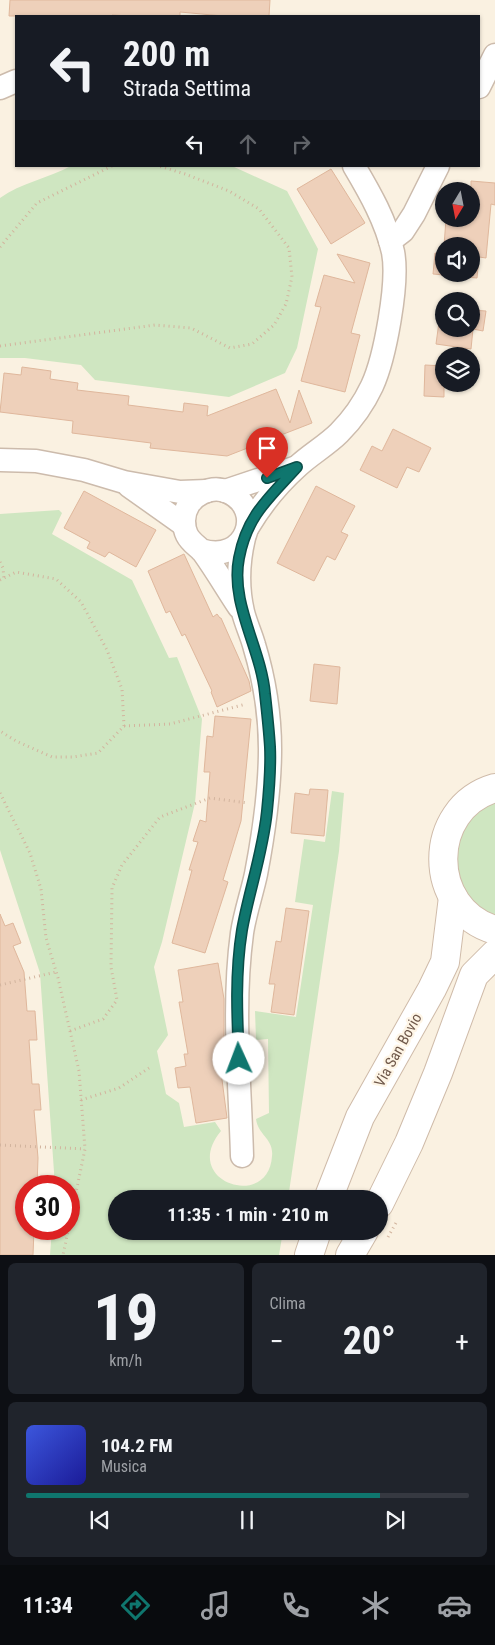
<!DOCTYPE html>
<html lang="it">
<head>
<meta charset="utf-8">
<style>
  body { margin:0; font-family:"Roboto Condensed",sans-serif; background:#20242c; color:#f1f3f6; height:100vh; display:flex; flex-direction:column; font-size:19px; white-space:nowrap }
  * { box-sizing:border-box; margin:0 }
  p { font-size:16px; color:#9ea1a6 }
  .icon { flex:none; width:28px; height:28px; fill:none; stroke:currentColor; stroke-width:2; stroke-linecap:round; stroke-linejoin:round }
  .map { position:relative; height:1255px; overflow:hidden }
  .drawer { display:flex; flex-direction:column; gap:8px; padding:8px; background:#0d0f14; flex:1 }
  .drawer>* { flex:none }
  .banner { position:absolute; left:15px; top:15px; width:465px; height:152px; border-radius:0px; box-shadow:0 1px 4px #0004; background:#171b24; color:#f1f3f6; overflow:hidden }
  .needle { width:32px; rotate:190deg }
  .fabs { position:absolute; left:435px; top:182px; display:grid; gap:10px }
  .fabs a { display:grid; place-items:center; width:45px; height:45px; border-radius:50%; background:#171b24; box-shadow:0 1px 4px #0004; font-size:25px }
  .speed { position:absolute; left:15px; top:1175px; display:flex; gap:10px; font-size:25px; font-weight:700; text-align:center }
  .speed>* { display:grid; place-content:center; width:65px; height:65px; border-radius:50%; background:#171b24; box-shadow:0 1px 4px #0004; line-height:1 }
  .speed .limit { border:8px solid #d22; background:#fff; color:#111 }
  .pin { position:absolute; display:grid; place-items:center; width:42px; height:42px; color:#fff; margin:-51px -21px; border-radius:50% 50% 50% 0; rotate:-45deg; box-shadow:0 0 5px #0007 }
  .pin .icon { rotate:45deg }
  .me { position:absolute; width:55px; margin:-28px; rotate:358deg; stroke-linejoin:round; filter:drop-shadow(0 0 4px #0008) }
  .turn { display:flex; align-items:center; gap:18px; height:105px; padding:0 25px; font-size:22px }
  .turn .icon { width:65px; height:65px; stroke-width:2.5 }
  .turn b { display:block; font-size:35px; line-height:42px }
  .lanes { display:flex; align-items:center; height:48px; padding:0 25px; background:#0003; justify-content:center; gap:25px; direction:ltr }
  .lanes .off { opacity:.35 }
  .big { font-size:38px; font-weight:700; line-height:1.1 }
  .drawer .tile { flex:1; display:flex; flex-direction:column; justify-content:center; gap:8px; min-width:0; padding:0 18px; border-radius:8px; background:#20242c }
  .drawer .dial { align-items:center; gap:0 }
  .dial b { font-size:65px; line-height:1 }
  .song { display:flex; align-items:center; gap:15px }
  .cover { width:60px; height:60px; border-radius:8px; background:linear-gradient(135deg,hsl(230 70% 55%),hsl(240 70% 35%)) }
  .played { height:5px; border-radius:2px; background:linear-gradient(90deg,#0f766e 80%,#363941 80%) }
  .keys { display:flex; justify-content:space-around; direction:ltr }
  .heat { display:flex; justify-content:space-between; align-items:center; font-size:28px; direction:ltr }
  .drawer .tiles { flex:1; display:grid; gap:8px; grid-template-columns:1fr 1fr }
  .tile:last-child { grid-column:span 2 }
  .trip { position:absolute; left:108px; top:1190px; width:280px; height:50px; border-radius:25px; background:#171b24; box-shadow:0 1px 4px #0004; font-weight:700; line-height:50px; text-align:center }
  .dock { display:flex; height:80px; justify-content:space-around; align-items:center; background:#090b0e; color:#9ea1a6 }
  .dock .icon { width:35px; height:35px }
  .dock .active { color:#0f766e }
  .dock b { font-size:22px; color:#f1f3f6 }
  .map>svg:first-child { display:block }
  .green { fill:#cfe6c1 }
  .building { fill:#eed0ba; stroke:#dfb79c }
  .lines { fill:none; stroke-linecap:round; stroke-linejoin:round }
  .street-casing { stroke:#ccbbac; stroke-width:25 }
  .secondary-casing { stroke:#cfbba9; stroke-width:30 }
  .path { stroke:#d2b49e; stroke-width:3; stroke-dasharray:1 4; stroke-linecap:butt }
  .street { stroke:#fff; stroke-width:22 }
  .secondary { stroke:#fff; stroke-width:28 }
  .route-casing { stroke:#0a4d48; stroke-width:12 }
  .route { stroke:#0f766e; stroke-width:9 }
  .labels { text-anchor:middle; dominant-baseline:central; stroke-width:4.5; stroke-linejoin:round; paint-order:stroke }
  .street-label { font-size:15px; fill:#6f584a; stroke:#fef5e6 }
</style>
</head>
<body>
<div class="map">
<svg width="495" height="1255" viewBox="0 0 495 1255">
  <rect width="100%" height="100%" fill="#faf1e1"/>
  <g class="green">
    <path d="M71,166H232L287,191L318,249L297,348L285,373L229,397L95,380L81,365L25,358H0V198C21,183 48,178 71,166Z"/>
    <path d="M59,510L62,513L52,534L132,580L169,658L177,657L202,719L195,803L162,942L154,967L168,1035L157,1051L166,1094L179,1103L184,1127L215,1122L221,1131C179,1182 269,1211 272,1156C274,1139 258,1135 256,1119L269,1113L268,1039L256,1040L255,1011L296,1017L313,905L295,902L304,839L325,842L332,791L344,793L339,851L288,1199H116V1231H283L279,1255H50L52,1229H69V1186H55L40,973L0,850V514Z"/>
    <path d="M495,800V919L466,897L456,879L457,837L467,819Z"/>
  </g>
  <g class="building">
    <path d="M10,0H270L269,16H223L180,12V16H129L112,15L111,16H9Z"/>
    <path d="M331,169L365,223L331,244L297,189Z"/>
    <path d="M471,181L495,183V205L491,204L486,258L479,257L477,278L433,274L435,253L443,254L444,248V274H471V246H444L446,219H471V191H449V186L471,187Z"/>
    <path d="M337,254L370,263L351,333L360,335L345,392L301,381L321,307L315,306L324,275L355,283Z"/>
    <path d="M443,307L444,329H471V310L486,311L483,331L473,329L471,349L436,344L439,322L441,323Z"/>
    <path d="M425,365L444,366V397L424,396Z"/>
    <path d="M22,367L51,371L50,379L78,383L77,390L129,396L128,405L183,412L184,403L208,406L207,416L276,389L290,423L299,390L312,423L227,456L150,448L151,443L72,433L73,421L0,412L4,373L21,375Z"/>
    <path d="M393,429L431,448L419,472L407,467L397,488L360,470L372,446L382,451Z"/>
    <path d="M316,486L355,506L341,532L348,535L335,560L327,556L314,581L277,563Z"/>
    <path d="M84,491L156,530L136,567L109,552L105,557L87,548L90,542L64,528Z"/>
    <path d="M184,554L213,617L217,614L220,618H221L249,681L251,691L217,707L211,692L212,691L185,634L182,636L170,611L166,613L148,571Z"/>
    <path d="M314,664L340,667L337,704L310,701Z"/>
    <path d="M215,716L251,719L241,821L223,880L228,882L205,953L172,943L192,870H189L198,842L193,841L200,820L206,822L210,772H204L207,736L213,737Z"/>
    <path d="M310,789L328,790L324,836L291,833L295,793L309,795Z"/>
    <path d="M286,908L309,911L294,1015L271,1012L275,984H269L276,941L281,942Z"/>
    <path d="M0,914L5,926L13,923L21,943L13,946L24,972L27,1011H35L37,1040H29L32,1084H39L41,1110H34L38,1158L37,1186H26V1230H34L33,1255H0Z"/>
    <path d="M218,963L224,999V1048L218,1049L227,1118L196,1123L190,1087L178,1088L175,1068L186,1066L184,1054H188L179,1002H183L178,970Z"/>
  </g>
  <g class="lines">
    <defs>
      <g id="street">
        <path d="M479,87L495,55"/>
        <path d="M0,88L16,81"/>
        <path d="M390,241L403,231L414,214L438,166"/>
        <path d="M0,460L36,461L84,470L124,482L180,492L207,491"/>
        <path d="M129,486L184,525"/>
        <path d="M225,491L294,468"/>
        <path d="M248,527C261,505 279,483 298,466C311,454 327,445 339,433C353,419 364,403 372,386C385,358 399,282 393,252C386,221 370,193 354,166"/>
        <path d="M201,550C246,565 266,509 228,492C219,488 210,489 202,493C191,498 184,509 184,521C184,526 185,531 187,535C191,543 198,546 203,552C216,570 227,589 239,607"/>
        <path d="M242,1156C240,1082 232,1007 242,933C245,913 252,893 256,874C264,832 270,792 270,749C270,715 264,678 254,645C251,634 246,624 243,612C237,586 238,563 244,538"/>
      </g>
      <g id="secondary">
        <path d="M495,788C426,808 426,910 495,930"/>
        <path d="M328,1199L360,1117L432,989L445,962L453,897"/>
        <path d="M379,1204L409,1143L438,1073L474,975L495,954"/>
        <path d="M309,1255L317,1231"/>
        <path d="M350,1255L364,1231"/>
      </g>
    </defs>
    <use href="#street" class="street-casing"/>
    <use href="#secondary" class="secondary-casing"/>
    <g class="path">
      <path d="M0,247L37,203L112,166"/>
      <path d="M0,346L155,325L191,328L230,348L252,344L274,325L286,304L292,277L289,248L259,209L229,191L185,174L159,166"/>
      <path d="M0,562L3,568L4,579"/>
      <path d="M0,580L16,572L56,579L81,602L107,650L122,689L124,726L98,753L73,757H52L16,741L0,731"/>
      <path d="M124,726L170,724L246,704"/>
      <path d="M0,793L30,853L41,889L46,938L58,978L79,1071L85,1149L63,1255"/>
      <path d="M0,985L56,972"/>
      <path d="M70,1031L103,1019L117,1000L111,967L112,888L122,865L160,817L210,798L248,803"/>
      <path d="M81,1100L119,1088L149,1068"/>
      <path d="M0,1145L85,1149"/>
      <path d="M388,1237L397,1221"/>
    </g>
    <use href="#street" class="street"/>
    <use href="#secondary" class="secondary"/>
  </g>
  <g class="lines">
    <defs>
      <path id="route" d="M239,1059C237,1016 235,973 242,930C249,891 263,852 267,811C269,791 271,768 270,747C269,730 267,712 265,694C261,648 230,604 239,558C247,515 270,497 297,467L267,478"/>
    </defs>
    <use href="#route" class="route-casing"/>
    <use href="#route" class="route"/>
  </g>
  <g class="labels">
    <g class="street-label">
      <text transform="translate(398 1050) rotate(-61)">Via San Bovio</text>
    </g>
  </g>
</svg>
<div class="fabs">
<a><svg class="needle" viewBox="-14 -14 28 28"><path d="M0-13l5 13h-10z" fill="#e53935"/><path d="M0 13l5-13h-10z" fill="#9ea1a6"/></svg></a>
<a><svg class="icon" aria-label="sound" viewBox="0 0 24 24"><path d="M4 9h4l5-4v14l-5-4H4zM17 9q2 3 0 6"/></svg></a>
<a><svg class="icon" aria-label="search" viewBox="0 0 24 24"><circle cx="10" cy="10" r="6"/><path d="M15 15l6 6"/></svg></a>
<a><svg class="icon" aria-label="layers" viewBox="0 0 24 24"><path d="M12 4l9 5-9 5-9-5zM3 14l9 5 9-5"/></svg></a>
</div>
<div class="speed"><div class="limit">30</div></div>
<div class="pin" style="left:267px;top:478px;background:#d93025"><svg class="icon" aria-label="arrive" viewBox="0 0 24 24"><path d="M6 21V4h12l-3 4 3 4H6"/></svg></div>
<svg class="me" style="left:239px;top:1059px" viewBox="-20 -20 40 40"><circle r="19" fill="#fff"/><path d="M0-13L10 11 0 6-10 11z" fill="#0f766e"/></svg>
<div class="trip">11:35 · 1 min · 210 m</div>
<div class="banner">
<div class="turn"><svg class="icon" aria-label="left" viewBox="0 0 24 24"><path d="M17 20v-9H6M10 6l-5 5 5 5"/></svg><div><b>200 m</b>Strada Settima</div></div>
<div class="lanes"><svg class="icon" aria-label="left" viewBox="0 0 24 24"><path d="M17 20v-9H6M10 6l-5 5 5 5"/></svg><svg class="icon off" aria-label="ahead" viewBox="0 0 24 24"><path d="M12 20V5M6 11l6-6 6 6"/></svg><svg class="icon off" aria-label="right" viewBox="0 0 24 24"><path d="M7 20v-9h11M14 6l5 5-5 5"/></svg></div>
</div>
</div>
<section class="drawer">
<div class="tiles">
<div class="tile dial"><b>19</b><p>km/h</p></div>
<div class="tile"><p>Clima</p>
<div class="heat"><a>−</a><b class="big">20°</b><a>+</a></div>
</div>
<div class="tile">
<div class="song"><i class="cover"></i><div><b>104.2 FM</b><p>Musica</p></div></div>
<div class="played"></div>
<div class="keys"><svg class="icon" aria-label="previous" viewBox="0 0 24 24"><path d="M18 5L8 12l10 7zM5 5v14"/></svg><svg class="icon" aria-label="pause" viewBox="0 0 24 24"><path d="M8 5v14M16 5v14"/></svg><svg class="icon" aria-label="next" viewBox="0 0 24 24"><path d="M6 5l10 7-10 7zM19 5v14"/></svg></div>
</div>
</div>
</section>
<nav class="dock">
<b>11:34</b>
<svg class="icon active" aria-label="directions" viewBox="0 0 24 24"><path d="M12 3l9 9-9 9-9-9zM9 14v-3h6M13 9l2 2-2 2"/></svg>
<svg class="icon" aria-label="music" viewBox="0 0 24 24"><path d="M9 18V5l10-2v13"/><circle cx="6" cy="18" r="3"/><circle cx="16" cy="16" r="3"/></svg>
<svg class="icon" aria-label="phone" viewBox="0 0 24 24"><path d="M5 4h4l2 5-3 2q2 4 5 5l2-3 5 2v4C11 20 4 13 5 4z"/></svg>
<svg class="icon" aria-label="climate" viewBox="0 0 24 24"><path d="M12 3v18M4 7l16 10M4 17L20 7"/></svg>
<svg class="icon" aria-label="car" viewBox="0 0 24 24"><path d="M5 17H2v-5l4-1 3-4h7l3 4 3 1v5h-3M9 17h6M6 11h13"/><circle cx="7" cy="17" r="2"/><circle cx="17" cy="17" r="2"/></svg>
</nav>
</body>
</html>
